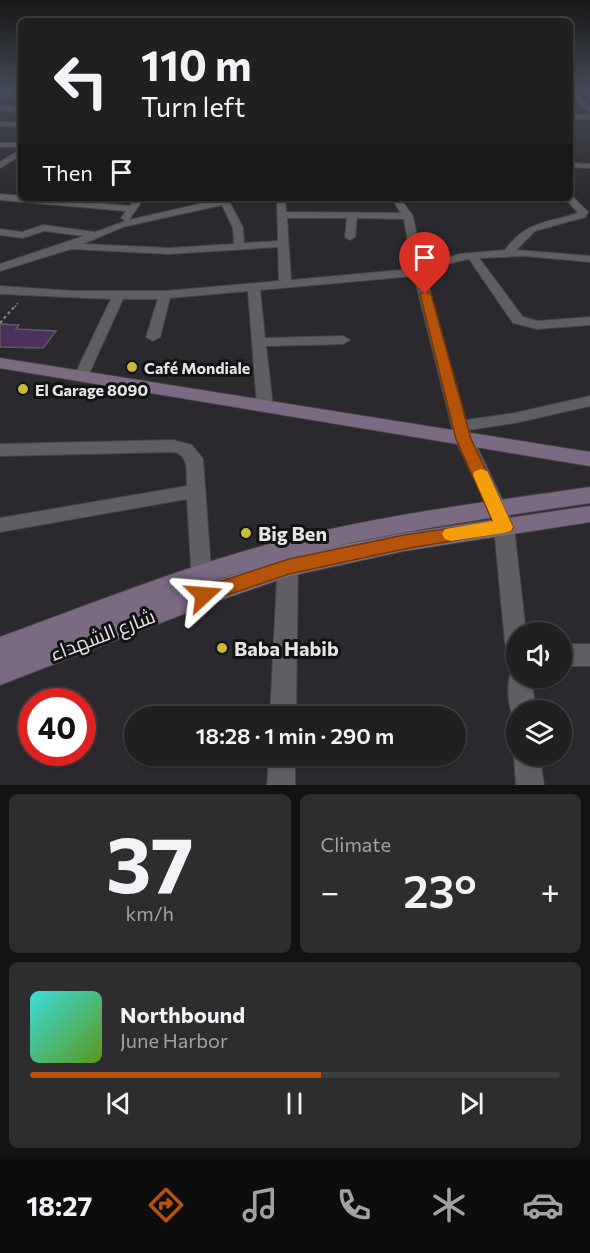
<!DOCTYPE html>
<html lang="en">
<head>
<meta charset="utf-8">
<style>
  body { margin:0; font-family:Commissioner,Cairo,sans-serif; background:#2d2c2f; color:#f1f3f6; height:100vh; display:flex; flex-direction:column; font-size:22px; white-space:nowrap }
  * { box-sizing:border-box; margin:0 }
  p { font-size:20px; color:#a2a2a5 }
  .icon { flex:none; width:33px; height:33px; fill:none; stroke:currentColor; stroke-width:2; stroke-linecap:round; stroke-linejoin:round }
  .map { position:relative; height:785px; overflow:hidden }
  .panel { display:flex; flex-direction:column; gap:9px; padding:9px; background:#121113; flex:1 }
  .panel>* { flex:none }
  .hud { position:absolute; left:18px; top:18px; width:555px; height:183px; border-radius:9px; box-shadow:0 2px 4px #0004,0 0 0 2px #3d3d40; background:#201f22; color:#f1f3f6; overflow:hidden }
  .tools { position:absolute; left:506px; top:622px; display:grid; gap:12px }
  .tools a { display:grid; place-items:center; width:66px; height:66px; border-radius:50%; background:#201f22; box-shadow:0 2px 4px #0004,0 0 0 2px #3d3d40; font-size:30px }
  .speed { position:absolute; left:18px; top:688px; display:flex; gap:12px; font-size:30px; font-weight:700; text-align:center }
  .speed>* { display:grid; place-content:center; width:78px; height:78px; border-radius:50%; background:#201f22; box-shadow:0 2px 4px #0004,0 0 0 2px #3d3d40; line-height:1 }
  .speed .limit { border:9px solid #d22; background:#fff; color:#111 }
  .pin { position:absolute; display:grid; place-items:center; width:51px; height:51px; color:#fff; margin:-62px -26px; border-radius:50% 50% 50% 0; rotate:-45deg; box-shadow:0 0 6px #0007 }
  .pin .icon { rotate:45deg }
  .me { position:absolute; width:66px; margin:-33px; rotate:71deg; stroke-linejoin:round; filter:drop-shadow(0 0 4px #0008) }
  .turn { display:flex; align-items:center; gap:21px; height:126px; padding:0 24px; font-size:27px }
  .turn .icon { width:78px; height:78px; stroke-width:2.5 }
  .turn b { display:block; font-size:42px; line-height:51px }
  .then { display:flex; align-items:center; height:57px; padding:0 24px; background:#0003; gap:12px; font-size:22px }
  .big { font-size:45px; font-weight:600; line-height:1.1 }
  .panel .card { flex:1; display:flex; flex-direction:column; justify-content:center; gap:9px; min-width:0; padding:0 21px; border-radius:9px; background:#2d2c2f }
  .panel .dial { align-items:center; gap:0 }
  .dial b { font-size:78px; line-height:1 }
  .song { display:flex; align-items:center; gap:18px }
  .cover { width:72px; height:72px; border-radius:9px; background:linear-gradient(135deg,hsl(180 70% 55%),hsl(90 70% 35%)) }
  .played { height:6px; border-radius:3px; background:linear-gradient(90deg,#b45309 55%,#3d3d40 55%) }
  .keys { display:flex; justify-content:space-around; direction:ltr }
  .heat { display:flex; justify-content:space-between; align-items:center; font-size:33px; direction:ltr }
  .panel .tiles { flex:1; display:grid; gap:9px; grid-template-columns:1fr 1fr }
  .card:last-child { grid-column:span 2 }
  .trip { position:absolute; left:124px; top:706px; width:342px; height:60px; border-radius:30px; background:#201f22; box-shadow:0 2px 4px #0004,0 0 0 2px #3d3d40; font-weight:600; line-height:60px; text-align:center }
  .tab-bar { display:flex; height:96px; justify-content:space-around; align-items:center; background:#0d0c0e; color:#a2a2a5 }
  .tab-bar .icon { width:42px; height:42px }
  .tab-bar .active { color:#b45309 }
  .tab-bar b { font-size:27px; color:#f1f3f6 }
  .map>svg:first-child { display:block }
  .building { fill:#4b315b; stroke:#5e5b60; stroke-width:1.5 }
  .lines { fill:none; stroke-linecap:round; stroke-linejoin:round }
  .street-casing { stroke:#464447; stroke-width:2 }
  .secondary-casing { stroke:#464447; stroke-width:2 }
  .path-far1 { stroke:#8a888b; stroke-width:1.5; stroke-dasharray:1.5 1.5; stroke-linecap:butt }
  .path { stroke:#8a888b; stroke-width:2; stroke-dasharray:3 3; stroke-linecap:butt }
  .street { fill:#615e63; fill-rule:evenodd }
  .secondary { fill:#7a6b83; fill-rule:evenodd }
  .route { fill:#b45309; stroke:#753606; stroke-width:1.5 }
  .slow { fill:#f59e0b }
  .poi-dot { fill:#cbba39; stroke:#131214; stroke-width:2 }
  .labels { text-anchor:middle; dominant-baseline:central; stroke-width:6; stroke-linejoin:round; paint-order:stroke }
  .poi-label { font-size:16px; font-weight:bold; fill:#e6e4e7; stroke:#131214; text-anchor:start }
  .near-poi-label { font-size:20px; font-weight:bold; fill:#e6e4e7; stroke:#131214; text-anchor:start }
  .near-street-label { font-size:20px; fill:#e6e4e7; stroke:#131214 }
</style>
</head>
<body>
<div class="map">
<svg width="590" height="785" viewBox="0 0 590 785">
  <rect width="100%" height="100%" fill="#2b292d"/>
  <path class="building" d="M0,324L19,325L16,329L56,331L43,348L0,347Z"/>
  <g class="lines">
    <defs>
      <g id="street">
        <path d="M0,91L21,95V99L0,95Z"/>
        <path d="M574,92L590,107V113L572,95Z"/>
        <path d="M0,106L21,108V112L0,110Z"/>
        <rect x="570" y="115" width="20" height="4"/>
        <path d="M0,122L21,123V127L0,126Z"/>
        <rect x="0" y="143" width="21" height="4"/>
        <path d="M21,149V155L0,168V162Z"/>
        <path d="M570,163L590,164V168L570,167Z"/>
        <path d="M0,194L130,206L135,198H144L129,220L225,198H243L230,203L243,228L244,243L278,241L277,198H285L286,212L401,213L391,198H400L413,216L423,266L459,254L505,250C526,221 547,223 578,213L565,198L572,196L588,212L585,217L535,231L516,250L590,256V262L525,256L479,258L523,317L537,321L590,317V325L537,329L513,323L469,259L442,265L425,273L466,420L515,413L590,396V406L515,423L469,430L507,509L514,527L526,633H516V653L508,650L505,643L494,527L489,509L455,439L414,276L260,290L265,338L343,336L350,340L343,344L266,346L273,406L270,409H260L257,406L248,291L170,298L160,337L153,341L146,337L158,299H123L88,376L81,380L74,376L111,299L0,294V286L74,291H165L279,281L278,247L169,254L71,249L0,271V264L84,236L44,231L23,238L0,235V229L22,232L43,225L95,232L126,221L121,218L126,211L0,200ZM222,205L233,228L234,244L169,248L83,244L123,227ZM287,218H347L345,237L350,240L355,237L357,218L404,219L413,269L291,280Z"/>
        <path d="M173,440L192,445L203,459L212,583L209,589L202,592L195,589L192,583L187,499L0,532V518L187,486C186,472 190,455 173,452L0,456V444Z"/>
        <path d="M288,550L295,552L298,558L296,717H270L278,558L281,552Z"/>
        <rect x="561" y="644" width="29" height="22"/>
        <path d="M516,668V678H532L535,711H516V721C507,709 506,683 512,670Z"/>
        <path d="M516,751V756H540L544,785H516L514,756Z"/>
        <path d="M269,756H295V785H267Z"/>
      </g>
      <g id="secondary">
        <path d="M0,358L590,452V466L0,368Z"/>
        <path d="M590,487V503C502,516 413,529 326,548L404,533L590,506V522L404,551L290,576L212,603L0,685V637C94,603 187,565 285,540C385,514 488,502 590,487ZM253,568L159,600C190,589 221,578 253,568Z"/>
      </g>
    </defs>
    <use href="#street" class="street-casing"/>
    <use href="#secondary" class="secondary-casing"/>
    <path class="path-far1" d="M13,309L18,303"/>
    <path class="path" d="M0,323L14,307"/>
    <use href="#street" class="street"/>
    <use href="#secondary" class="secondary"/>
  </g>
  <linearGradient id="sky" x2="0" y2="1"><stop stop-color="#181719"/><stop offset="0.45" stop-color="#444957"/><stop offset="1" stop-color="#444957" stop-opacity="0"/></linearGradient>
  <rect width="590" height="200" fill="url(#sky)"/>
  <path class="route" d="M425,291L431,294L471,439L513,527L511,531L404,549L289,574L204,603L197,601L194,595L197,589L289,559L404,535L493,522L456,439L420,294Z"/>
  <path class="slow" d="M481,469L487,471L489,475L513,527L511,531L504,533L451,541L445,539L442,534L445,529L493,521L473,475L475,471Z"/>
  <g class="poi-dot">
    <circle cx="132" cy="367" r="6"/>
    <circle cx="23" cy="389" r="6"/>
    <circle cx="246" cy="533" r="6"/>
    <circle cx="222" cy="648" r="6"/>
  </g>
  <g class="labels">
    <g class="poi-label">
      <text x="144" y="367">Café Mondiale</text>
      <text x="35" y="389">El Garage 8090</text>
    </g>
    <g class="near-poi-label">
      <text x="258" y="533">Big Ben</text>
      <text x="234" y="648">Baba Habib</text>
    </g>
    <g class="near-street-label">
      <text transform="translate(102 634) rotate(-21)">شارع الشهداء</text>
    </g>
  </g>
</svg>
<div class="tools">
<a><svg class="icon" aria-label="sound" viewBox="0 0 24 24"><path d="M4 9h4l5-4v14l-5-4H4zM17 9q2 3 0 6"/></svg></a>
<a><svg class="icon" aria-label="layers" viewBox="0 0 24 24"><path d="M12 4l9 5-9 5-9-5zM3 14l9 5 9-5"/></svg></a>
</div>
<div class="speed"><div class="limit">40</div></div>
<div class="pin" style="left:425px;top:294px;background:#d93025"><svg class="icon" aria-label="arrive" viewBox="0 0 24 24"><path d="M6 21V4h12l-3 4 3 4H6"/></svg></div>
<svg class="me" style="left:204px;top:595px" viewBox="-20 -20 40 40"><path d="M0-17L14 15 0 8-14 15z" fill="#b45309" stroke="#fff" stroke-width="4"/></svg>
<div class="trip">18:28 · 1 min · 290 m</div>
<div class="hud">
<div class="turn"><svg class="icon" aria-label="left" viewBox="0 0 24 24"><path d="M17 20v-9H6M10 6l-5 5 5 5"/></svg><div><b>110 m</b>Turn left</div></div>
<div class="then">Then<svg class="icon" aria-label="arrive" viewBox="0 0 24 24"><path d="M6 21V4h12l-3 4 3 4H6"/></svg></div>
</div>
</div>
<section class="panel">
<div class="tiles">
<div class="card dial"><b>37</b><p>km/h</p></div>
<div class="card"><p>Climate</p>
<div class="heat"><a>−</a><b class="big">23°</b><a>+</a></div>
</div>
<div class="card">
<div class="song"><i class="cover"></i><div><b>Northbound</b><p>June Harbor</p></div></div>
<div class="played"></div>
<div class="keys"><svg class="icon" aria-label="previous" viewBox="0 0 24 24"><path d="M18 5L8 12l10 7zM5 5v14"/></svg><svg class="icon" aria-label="pause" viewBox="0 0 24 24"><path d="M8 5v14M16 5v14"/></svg><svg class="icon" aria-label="next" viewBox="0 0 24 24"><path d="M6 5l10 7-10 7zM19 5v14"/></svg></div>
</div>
</div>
</section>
<nav class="tab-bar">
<b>18:27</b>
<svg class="icon active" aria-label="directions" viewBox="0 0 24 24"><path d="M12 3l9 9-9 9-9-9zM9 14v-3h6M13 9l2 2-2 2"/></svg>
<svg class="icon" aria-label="music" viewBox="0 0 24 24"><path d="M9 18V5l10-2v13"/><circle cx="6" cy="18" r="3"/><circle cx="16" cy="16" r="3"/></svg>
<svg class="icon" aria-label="phone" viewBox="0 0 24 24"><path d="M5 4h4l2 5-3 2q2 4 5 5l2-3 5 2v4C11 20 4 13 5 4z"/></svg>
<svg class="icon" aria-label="climate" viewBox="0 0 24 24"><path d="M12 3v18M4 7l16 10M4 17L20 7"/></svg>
<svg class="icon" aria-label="car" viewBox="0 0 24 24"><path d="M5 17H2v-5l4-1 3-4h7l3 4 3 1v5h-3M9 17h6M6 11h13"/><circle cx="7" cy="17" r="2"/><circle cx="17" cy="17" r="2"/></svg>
</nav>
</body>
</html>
